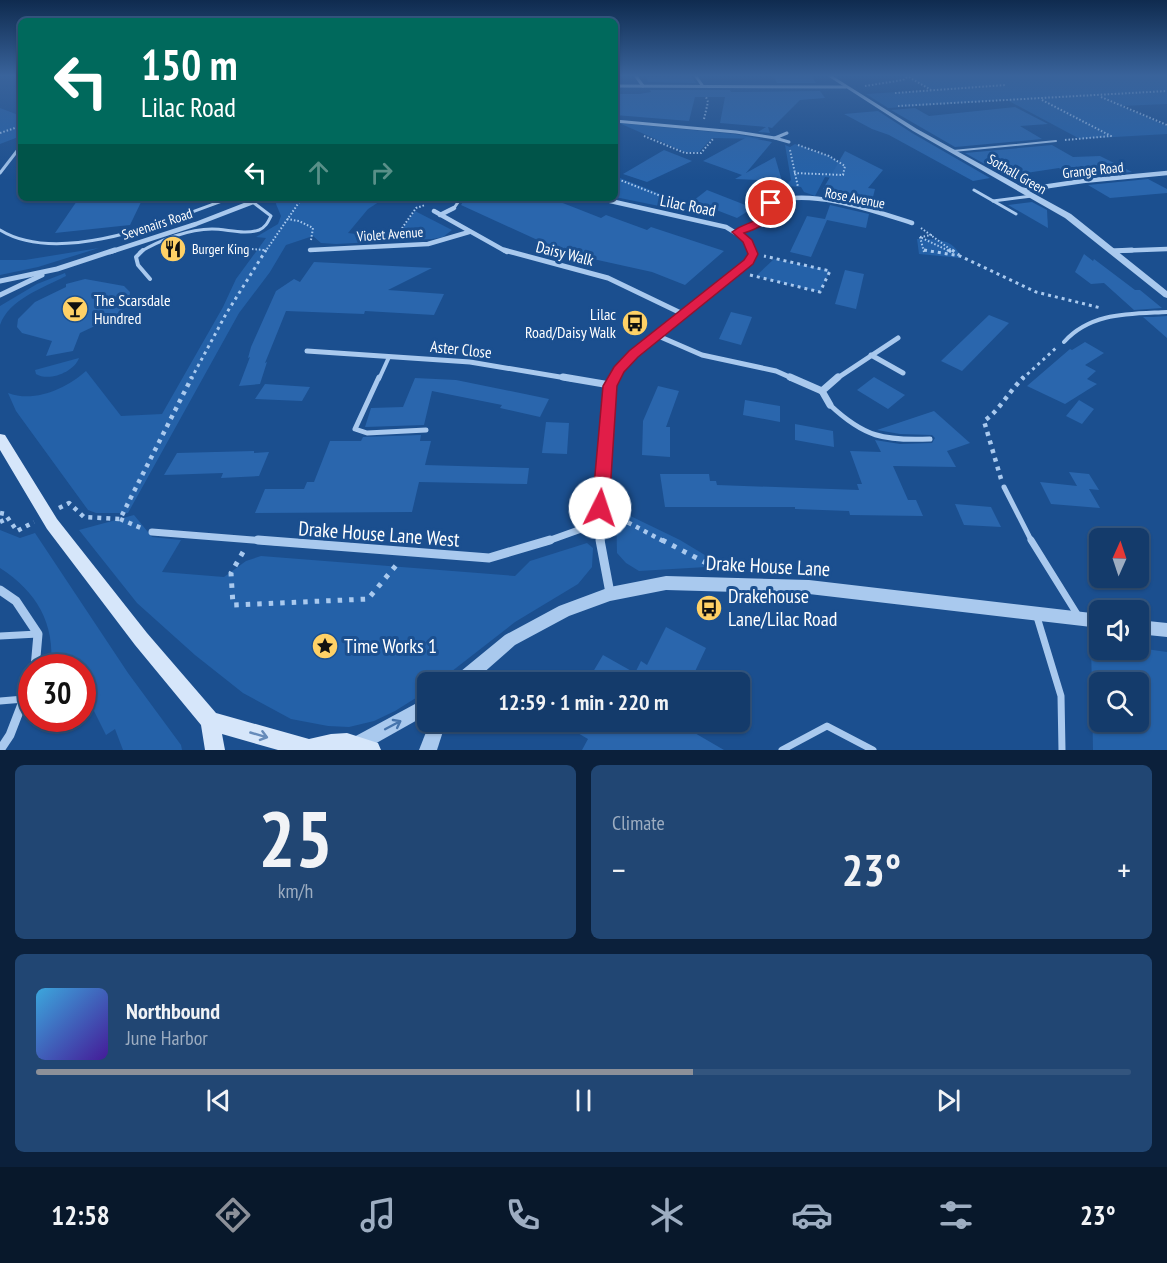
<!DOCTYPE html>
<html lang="en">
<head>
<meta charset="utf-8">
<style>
  body { margin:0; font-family:"PT Sans Narrow",sans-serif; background:#214673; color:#f1f3f6; height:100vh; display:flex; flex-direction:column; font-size:22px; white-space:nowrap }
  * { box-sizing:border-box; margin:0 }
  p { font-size:20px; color:#9dadc1 }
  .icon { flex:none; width:33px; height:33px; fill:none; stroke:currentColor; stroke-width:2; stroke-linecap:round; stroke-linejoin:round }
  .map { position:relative; height:750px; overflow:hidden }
  .details { display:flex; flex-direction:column; gap:15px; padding:15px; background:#0b203b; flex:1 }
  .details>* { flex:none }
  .banner { position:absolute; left:18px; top:18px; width:600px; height:183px; border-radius:9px; box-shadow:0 2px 4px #0004,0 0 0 2px #33557e; background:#00695c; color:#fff; overflow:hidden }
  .needle { width:39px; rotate:3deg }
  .controls { position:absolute; left:1089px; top:528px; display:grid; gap:12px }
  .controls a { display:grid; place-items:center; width:60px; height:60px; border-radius:9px; background:#143b6b; box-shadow:0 2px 4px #0004,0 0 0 2px #33557e; font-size:30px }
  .speed { position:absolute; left:18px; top:654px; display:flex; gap:12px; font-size:30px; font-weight:700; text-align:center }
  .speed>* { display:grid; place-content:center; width:78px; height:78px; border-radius:50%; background:#143b6b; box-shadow:0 2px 4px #0004,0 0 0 2px #33557e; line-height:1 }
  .speed .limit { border:9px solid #d22; background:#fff; color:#111 }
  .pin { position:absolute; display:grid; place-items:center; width:51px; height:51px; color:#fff; margin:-26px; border:3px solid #fff; border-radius:50%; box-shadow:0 2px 6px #0007 }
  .me { position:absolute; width:66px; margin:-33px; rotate:4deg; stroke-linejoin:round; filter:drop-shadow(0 0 4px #0008) }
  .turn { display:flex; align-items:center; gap:21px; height:126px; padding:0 24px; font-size:27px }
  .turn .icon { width:78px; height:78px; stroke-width:2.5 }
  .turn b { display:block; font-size:42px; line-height:51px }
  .lanes { display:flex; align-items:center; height:57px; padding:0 24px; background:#0003; justify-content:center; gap:30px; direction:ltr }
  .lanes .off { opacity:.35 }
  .big { font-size:45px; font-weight:700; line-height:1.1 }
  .details .tile { flex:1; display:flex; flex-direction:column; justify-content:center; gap:9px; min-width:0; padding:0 21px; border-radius:9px; background:#214673 }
  .details .dial { align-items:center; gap:0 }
  .dial b { font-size:78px; line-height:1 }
  .song { display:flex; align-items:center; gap:18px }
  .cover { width:72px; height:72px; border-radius:9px; background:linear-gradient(135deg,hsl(200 70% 55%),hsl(260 70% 35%)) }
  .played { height:6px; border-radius:3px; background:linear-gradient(90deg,#8c9099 60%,#33557e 60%) }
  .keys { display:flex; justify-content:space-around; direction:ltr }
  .heat { display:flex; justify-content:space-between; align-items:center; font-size:33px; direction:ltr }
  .details .tiles { flex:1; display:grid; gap:15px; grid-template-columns:1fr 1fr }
  .tile:last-child { grid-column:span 2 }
  .trip { position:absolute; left:417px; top:672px; width:333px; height:60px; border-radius:9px; background:#143b6b; box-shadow:0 2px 4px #0004,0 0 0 2px #33557e; font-weight:700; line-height:60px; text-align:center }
  .dock { display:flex; height:96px; justify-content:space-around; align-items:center; background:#08182b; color:#9dadc1 }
  .dock .icon { width:42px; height:42px }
  .dock .selected { color:#8c9099 }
  .dock b { font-size:27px; color:#f1f3f6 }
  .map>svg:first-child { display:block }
  .green { fill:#2461a8; fill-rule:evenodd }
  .building { fill:#2a66ad }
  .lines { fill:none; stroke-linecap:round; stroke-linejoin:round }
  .path-far3 { stroke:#a9c9ee; stroke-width:2; stroke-dasharray:1.5 2; stroke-linecap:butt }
  .path-far2 { stroke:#a9c9ee; stroke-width:3; stroke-dasharray:3 4; stroke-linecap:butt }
  .path-far1 { stroke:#a9c9ee; stroke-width:4.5; stroke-dasharray:4 5; stroke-linecap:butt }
  .path { stroke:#a9c9ee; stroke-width:5; stroke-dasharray:4.5 7; stroke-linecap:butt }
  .service-far4 { stroke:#a9c9ee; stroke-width:2 }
  .service-far3 { stroke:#a9c9ee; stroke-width:3 }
  .service-far2 { stroke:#a9c9ee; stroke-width:4 }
  .service-far1 { stroke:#a9c9ee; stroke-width:5 }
  .service { stroke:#a9c9ee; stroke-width:7 }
  .minor-far4 { stroke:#a9c9ee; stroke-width:3 }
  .minor-far3 { stroke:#a9c9ee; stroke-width:4.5 }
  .minor-far2 { stroke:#a9c9ee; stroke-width:5 }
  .minor-far1 { stroke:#a9c9ee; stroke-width:7 }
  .minor { stroke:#a9c9ee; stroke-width:9 }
  .tertiary { fill:#a9c9ee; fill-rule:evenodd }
  .secondary { fill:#d6e6fa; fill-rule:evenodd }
  .oneway { stroke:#4674ac }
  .oneway2 { stroke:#668bba }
  .route { fill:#e11d48; stroke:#92132f; stroke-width:1.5 }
  .labels { text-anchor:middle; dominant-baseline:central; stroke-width:6; stroke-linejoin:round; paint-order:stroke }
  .far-street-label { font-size:14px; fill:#fff; stroke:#1b4f8f }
  .far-poi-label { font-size:14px; fill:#fff; stroke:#1b4f8f; text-anchor:start }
  .street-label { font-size:16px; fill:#fff; stroke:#1b4f8f }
  .poi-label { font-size:16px; fill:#fff; stroke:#1b4f8f; text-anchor:start }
  .near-street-label { font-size:20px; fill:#fff; stroke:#1b4f8f }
  .near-poi-label { font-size:20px; fill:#fff; stroke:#1b4f8f; text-anchor:start }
</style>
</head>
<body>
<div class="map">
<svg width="1167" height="750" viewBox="0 0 1167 750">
  <rect width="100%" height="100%" fill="#1b4f8f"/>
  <g class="green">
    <path d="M913,75H1167V104L1121,106L1167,126V134L1080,139L1007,100L888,108L866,94L930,90L910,77Z"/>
    <path d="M0,108L21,116V136L0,144Z"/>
    <path d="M619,123L734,134L763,139L712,138L699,152H685Z"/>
    <path d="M795,144L829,156L845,166L839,179L825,177L815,196L804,192L801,187L785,186L791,180L785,145L790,147Z"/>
    <path d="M615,176L709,213L708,216L615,197Z"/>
    <path d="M277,198H385L368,209L348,233L356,234L355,236L396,238L415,211L452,230L443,237L432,239L336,244L321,243L313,236L286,245L270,272L239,313L128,513H96L88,510L16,411L8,393C34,403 66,389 86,371L121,416L162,414L223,307L236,279L266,238L256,237L278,224L281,216L276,204Z"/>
    <path d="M917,239C935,239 954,238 961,258L919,254Z"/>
    <path d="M99,248L38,267L0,275V260H25Z"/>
    <path d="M774,259L830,271L820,292L756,276Z"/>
    <path d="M65,273L66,276C43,288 9,299 0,325V306L37,284Z"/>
    <path d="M79,358C74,372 49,382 36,374L35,370Z"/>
    <path d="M616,509L680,540L723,566L639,571L626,563L617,553Z"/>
    <path d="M134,515L152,537L181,540L162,572L224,577L246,561L261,556L515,576L530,561L587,543L593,548L592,567L578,584L515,622L438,682H428L427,691L395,711L374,721L349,727L328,726L291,719L243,693L195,655L137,603L79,530Z"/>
    <path d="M0,530L20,538L35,533L128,673L181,745L182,750H123L115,729L106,735L94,711L83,714L82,668L51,667C55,623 37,592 0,568Z"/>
    <path d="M1091,642L1099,643L1100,650L1139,648L1167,652V750H1093ZM1100,682H1138V722H1100Z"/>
  </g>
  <g class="building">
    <path d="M773,75H811L816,83H777Z"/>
    <path d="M691,76L696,83L648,82L646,77Z"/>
    <path d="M650,90H730L731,92L820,91L825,98L800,100L772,128L768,127L770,133L758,132L766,127L720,123L725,97H695L689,121L615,115V94H639L651,92Z"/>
    <path d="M1015,107L1048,124L1020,126L1042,139L955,147L891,110L915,108L929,116Z"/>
    <path d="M878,111L912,133L990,178L973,181L889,135L872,129L844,114Z"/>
    <path d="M747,137L772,142L746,173L775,157L782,181L735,179L742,175L703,161Z"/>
    <path d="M1052,145L1073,157L1100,156L1132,172L1075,178L1059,168L1006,176L965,153Z"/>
    <path d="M664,150L692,161L647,182L623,174Z"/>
    <path d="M845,151L883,170L868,188L875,189L871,205L833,196L834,191L823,189Z"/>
    <path d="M1148,179L1167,189V193L1110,198L1088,185Z"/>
    <path d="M707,190L753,208L737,218L693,201Z"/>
    <path d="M79,198H143L130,225L55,233Z"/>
    <path d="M465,198H550L601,218L606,215L647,230L651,227L724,251L685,285L652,272L566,253L461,205Z"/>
    <path d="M1032,202L1047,210L1048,228L1008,205Z"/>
    <path d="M830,205L869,214L866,228L827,220L811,257L790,252L807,216L825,219Z"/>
    <path d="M1084,254L1093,261L1094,259L1135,290H1140L1162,308L1134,310L1104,283L1091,284L1075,272Z"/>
    <path d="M314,262L432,268L388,290L444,294L434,315L365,311L364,314L286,311L265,363L267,362L260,384L239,386L250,357L248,358L251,347L276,291L294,279L300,282Z"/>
    <path d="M845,270L864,274L856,309L835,304Z"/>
    <path d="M85,279L124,286L130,292L129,302L114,317L80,333L73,351L46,356L52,341L22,333L17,327L18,319L35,302L66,287V284Z"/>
    <path d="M731,312L752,317L741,345L719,339Z"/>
    <path d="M989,315L1009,323L962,371L941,361Z"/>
    <path d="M1167,316V338L1143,317H1153Z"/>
    <path d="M1085,342L1104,353L1085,365L1096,371L1087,379L1097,384L1065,404L1027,386L1070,349L1072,350Z"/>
    <path d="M874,377L905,395L888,409L857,390Z"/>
    <path d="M415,378L456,380L549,399L540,417L500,408L502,405L432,391L424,425L365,427L371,408L403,407Z"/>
    <path d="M265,384L310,387L302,401L255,399Z"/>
    <path d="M658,386L679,391L666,427H670V457L642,455L643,421Z"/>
    <path d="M745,400L780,406V422L743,415Z"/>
    <path d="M1079,400L1094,409L1082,424L1066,416Z"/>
    <path d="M934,411L970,443L947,451L956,467L893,466L908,500H916L923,516L850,515L849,511L795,509V507H665L660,474H709L710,481H716L717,485L859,490L857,484H862L850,451L881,452L875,440L900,444L932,443L935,438L932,435L900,434L877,430Z"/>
    <path d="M546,422L569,423L567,454L542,453Z"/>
    <path d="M795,424L833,431L834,447L795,440Z"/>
    <path d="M421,435L420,441H431L425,465L529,468L527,484L419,482L412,512L255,513L265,489H304L307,482H314L330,441H361L363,437Z"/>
    <path d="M254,451V453L269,452L259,476L221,478L223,473L164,475L177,453Z"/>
    <path d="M1069,472L1089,474L1099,490L1089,489L1100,508L1051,504L1040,482L1077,486Z"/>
    <path d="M955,504L991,507L1001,527L964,525Z"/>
    <path d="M666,627L706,648L690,682H587L603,655L635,673L641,661L647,665Z"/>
    <path d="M559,722H697L693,732L724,750H582L588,739Z"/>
  </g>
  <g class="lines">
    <g class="path-far3">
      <path d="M909,77L931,90"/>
      <path d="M865,86L903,80L910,75"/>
      <path d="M895,93L1005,85"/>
      <path d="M1101,97L1167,125"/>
      <path d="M1042,100L1111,136L1065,140"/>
      <path d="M898,106L1167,91"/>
      <path d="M704,119L708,102L706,97"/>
      <path d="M0,133L21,126"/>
      <path d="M644,136L685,153H701L713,139"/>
      <path d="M790,150L798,187"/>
      <path d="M794,173L843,175L845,166L829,156L798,145"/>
      <path d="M615,178L676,202"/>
      <path d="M287,219L299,221L313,228L311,240"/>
      <path d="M921,228L954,252"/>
      <path d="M398,234L416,208L425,205"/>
      <path d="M932,235L920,237L951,252"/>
      <path d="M920,237L924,252"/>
      <path d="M238,248L264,250"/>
      <path d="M265,252L302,198"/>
    </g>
    <g class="path-far2">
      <path d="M924,250L960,256L1036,292L1101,308"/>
      <path d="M948,250L954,253"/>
      <path d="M952,250L959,255"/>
      <path d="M750,275L820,292L830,271L764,256"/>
      <path d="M191,379L226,314L266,250"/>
      <path d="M1022,379L1056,348"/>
    </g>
    <g class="path-far1">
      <path d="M1001,479L984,421C1000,410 1009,391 1024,377"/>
      <path d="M59,508L69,503L84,517L120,519L192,377"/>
      <path d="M0,513L5,514L17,531L34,522"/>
      <path d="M612,514L665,542"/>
      <path d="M120,519L141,528"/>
      <path d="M0,522L8,518"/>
    </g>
    <g class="path">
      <path d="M662,540L714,567"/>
      <path d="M243,552L231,573L233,605L368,599L398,563"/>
    </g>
    <g class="service-far4">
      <path d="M953,151L1056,141"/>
      <path d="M16,153L21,147"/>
    </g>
    <g class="service-far3">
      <path d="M0,173L17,151"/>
      <path d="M974,190L1016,214"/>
      <path d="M993,201L1032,196"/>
      <path d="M454,208L461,198"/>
      <path d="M0,230C60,267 169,220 230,198"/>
      <path d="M140,252C160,240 189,229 212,229C227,229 244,235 259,230C266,227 268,222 271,216L254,203"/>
    </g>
    <g class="service-far2">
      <path d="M143,250L136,257L138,265L150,279"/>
      <path d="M1064,342C1091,312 1130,314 1167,312"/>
      <path d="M379,379L389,357"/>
    </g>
    <g class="service-far1">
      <path d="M379,377L355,429L367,433L426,430"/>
      <path d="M830,405C864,437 884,441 930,439"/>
      <path d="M1004,487L1032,542"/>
    </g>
    <g class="service">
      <path d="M1031,540L1077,614"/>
      <path d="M1037,617L1061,696L1062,750"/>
      <path d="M0,636L38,634"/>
      <path d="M0,701L24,699"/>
      <path d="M782,750L827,726L873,750"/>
    </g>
    <g class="minor-far4">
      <path d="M635,75L643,86"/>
      <path d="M695,75L702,85"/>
      <path d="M615,86L846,87"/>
      <path d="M615,121L736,132L775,138"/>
      <path d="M787,133L775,138L789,142"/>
    </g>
    <g class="minor-far3">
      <path d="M1022,190L1083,181L1167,173"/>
      <path d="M597,198L726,227L747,240L752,252"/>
      <path d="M434,211L507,252"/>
      <path d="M440,215L454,208"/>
      <path d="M737,232C753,227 767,221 771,203C808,187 875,211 912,223"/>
      <path d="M310,250L428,244L469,232"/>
      <path d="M1113,251L1167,249"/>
      <path d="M110,252L196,224L263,198"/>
    </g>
    <g class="minor-far2">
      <path d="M504,250L608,278L685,315"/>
      <path d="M1113,251L1132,250"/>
      <path d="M0,281L57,269L115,250"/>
      <path d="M0,295L42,275"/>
      <path d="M656,335L702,355L776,371L794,379"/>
      <path d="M307,351L470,362L572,379"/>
      <path d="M871,355L903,373"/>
      <path d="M614,379L647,342L736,273L753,254L751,250"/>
      <path d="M836,379L898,338"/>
    </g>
    <g class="minor-far1">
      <path d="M563,377L610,385"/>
      <path d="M790,377L822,391"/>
      <path d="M830,405L822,391L838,377"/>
      <path d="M152,532L278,542"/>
      <path d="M545,542L598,523"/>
      <path d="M601,542L600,490L610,385L615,377"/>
    </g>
    <g class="minor">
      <path d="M258,540L489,558L550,540"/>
      <path d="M600,540L610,593"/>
      <path d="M0,590L16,601L38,634L35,668"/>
      <path d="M0,750L10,735L32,678"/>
    </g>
    <g class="tertiary">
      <path d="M826,75H831L917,129L1071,214L1167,291V298L1164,297L1065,218L913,131Z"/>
      <path d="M666,576L809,580L1100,614V628L809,594L666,590L610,601L569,616L515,645L473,682H453L455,676L505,635L559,606L610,587Z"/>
      <path d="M1138,620L1167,623V637L1138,634Z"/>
      <path d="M428,697V714L364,750H352L349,744L352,738Z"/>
      <path d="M430,722H446L437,750H419Z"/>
    </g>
    <path class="secondary" d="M0,434L5,435L57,519L147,633L216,713L309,739L331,734L347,733L378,743L381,750H278L222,734L225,750H205L201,725L135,645L47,529L0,450Z"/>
  </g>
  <defs><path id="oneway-shaft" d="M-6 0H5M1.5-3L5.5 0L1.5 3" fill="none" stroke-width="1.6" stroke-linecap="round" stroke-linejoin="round" transform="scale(1.5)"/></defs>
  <use class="oneway" href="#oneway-shaft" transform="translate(393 725) rotate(-28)"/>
  <use class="oneway2" href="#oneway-shaft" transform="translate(259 735) rotate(16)"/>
  <linearGradient id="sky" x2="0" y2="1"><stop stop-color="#0f2b4f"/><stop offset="0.42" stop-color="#39639b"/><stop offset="1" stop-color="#39639b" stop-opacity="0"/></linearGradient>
  <rect width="1167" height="180" fill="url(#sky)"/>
  <path class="route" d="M767,201L775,203C774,221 760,228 744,233L752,240L758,254L753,264L638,357L624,372L617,386L609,508L606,513L600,515L594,513L592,508L603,386L614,367L629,351L744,260L748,254L743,242L732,232C750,218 757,229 767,201Z"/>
  <defs>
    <symbol id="restaurant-disc" viewBox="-11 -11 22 22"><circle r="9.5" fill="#ffd166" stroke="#1b4f8f"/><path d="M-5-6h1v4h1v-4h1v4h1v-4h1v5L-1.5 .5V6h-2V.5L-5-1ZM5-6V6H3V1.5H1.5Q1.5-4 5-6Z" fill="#111"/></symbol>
    <symbol id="bar-disc" viewBox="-11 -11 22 22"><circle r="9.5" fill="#ffd166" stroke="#1b4f8f"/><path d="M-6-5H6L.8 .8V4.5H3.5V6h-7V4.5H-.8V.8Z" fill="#111"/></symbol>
    <symbol id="bus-disc" viewBox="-11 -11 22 22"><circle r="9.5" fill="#ffd166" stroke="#1b4f8f"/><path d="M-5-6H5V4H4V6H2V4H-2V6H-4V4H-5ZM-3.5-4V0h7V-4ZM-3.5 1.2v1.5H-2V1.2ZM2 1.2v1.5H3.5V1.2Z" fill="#111"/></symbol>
    <symbol id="sight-disc" viewBox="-11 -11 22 22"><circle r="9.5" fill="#ffd166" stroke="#1b4f8f"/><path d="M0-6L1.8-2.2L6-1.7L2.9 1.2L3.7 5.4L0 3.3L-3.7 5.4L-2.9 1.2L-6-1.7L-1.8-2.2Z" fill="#111"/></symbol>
  </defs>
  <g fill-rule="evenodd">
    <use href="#restaurant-disc" x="158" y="234" width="30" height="30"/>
    <use href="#bar-disc" x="60" y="294" width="30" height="30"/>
    <use href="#bus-disc" x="620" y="308" width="30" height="30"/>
    <use href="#bus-disc" x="694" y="593" width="30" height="30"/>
    <use href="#sight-disc" x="310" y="631" width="30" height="30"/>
  </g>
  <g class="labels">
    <g class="far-street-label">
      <text transform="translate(1093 170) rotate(-6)">Grange Road</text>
      <text transform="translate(1017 174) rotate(30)">Sothall Green</text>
      <text transform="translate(855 198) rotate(11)">Rose Avenue</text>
      <text transform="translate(157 224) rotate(-18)">Sevenairs Road</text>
      <text transform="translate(390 234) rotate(-4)">Violet Avenue</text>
    </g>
    <g class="far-poi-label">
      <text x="192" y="249">Burger King</text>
    </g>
    <g class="street-label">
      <text transform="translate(688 205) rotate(11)">Lilac Road</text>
      <text transform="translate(565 253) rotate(14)">Daisy Walk</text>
      <text transform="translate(461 349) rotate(6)">Aster Close</text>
    </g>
    <g class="poi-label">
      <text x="94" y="300">The Scarsdale<tspan x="94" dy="18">Hundred</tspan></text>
      <text x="616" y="314" text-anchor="end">Lilac<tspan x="616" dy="18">Road/Daisy Walk</tspan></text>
    </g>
    <g class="near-street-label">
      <text transform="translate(379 534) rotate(4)">Drake House Lane West</text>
      <text transform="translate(768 566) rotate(3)">Drake House Lane</text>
    </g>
    <g class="near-poi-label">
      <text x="728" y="596">Drakehouse<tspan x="728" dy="23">Lane/Lilac Road</tspan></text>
      <text x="344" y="646">Time Works 1</text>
    </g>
  </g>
</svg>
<div class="controls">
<a><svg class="needle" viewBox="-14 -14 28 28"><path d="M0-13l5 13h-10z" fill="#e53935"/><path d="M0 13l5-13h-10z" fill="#9dadc1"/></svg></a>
<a><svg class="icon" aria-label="sound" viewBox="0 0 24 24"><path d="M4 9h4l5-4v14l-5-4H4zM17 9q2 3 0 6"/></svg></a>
<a><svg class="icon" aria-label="search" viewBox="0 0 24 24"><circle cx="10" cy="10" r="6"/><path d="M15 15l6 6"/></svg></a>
</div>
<div class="speed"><div class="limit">30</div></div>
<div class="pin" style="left:771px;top:203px;background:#d93025"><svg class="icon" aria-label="arrive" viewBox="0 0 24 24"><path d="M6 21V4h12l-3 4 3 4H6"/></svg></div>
<svg class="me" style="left:600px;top:508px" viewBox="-20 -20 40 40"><circle r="19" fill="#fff"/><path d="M0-13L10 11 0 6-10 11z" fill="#e11d48"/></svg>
<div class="trip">12:59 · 1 min · 220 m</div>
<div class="banner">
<div class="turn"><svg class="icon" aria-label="left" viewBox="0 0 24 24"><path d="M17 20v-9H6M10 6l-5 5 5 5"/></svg><div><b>150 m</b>Lilac Road</div></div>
<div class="lanes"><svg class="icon" aria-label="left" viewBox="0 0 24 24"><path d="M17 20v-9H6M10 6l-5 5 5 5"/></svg><svg class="icon off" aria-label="ahead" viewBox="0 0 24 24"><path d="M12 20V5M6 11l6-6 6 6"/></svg><svg class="icon off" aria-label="right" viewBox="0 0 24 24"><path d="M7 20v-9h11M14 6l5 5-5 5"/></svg></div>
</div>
</div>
<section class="details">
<div class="tiles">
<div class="tile dial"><b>25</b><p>km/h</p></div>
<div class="tile"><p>Climate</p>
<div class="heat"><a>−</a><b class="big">23°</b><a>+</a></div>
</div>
<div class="tile">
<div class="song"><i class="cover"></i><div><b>Northbound</b><p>June Harbor</p></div></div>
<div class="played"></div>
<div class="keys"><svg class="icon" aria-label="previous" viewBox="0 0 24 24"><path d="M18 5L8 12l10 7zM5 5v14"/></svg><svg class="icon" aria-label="pause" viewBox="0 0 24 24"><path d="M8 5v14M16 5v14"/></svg><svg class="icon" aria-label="next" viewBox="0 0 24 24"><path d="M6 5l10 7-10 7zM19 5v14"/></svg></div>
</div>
</div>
</section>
<nav class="dock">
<b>12:58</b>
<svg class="icon selected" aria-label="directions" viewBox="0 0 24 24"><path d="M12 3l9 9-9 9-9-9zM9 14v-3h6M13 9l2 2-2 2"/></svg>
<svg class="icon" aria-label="music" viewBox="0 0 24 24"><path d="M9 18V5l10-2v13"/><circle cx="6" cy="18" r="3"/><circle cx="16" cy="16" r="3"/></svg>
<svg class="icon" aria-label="phone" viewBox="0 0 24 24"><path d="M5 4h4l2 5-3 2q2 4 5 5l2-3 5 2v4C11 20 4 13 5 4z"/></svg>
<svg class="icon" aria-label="climate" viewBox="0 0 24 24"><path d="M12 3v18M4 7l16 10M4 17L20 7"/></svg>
<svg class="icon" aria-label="car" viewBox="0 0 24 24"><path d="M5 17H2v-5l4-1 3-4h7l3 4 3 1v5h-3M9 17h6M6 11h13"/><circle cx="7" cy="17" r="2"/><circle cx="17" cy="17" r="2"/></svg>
<svg class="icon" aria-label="filters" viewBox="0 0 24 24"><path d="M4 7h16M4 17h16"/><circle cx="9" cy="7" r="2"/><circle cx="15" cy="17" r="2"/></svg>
<b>23°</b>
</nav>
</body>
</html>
